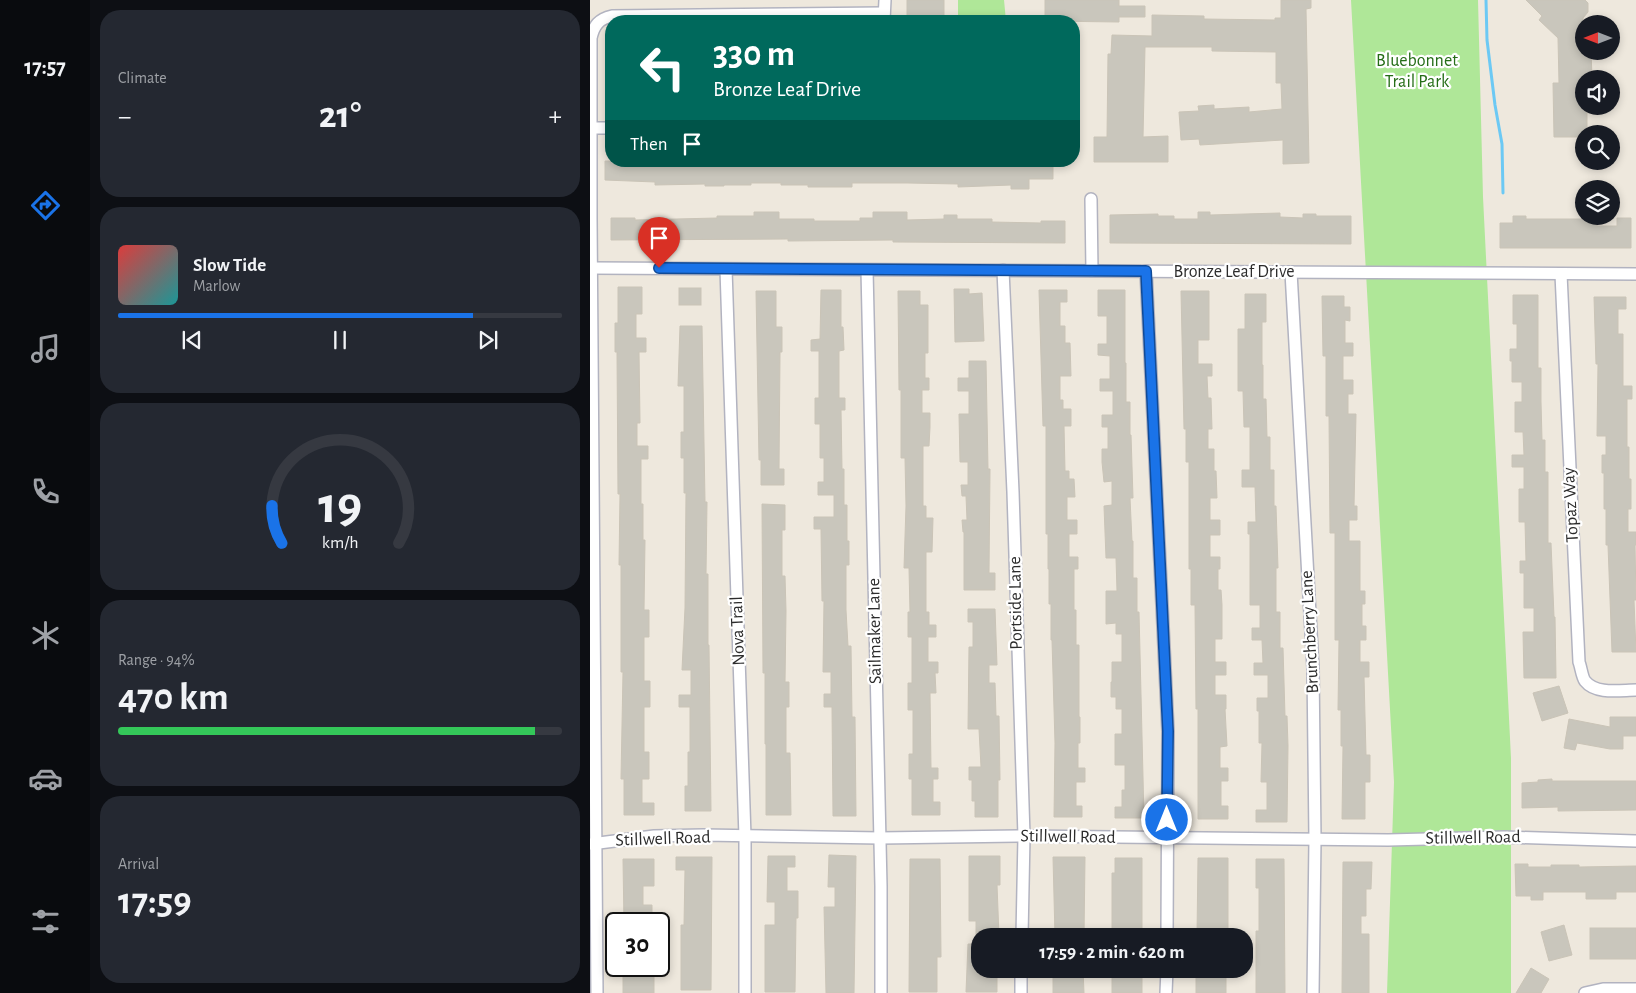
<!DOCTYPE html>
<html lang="en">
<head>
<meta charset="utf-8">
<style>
  body { margin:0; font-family:"Alegreya Sans",sans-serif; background:#242831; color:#f1f3f6; height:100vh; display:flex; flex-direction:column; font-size:19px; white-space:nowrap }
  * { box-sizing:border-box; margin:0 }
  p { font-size:16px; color:#9ea1a6 }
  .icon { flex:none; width:28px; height:28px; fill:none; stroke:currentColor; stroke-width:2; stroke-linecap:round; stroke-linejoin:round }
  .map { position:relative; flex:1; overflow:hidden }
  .side { display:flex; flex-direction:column; gap:10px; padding:10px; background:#0d0f14; width:500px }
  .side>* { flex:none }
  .hud { position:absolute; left:15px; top:15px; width:475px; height:152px; border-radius:20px; box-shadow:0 2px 8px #0003; background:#00695c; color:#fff; overflow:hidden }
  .needle { width:32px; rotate:270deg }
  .fabs { position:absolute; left:985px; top:15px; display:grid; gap:10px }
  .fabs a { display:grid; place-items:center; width:45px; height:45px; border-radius:50%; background:#171b24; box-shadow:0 2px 8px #0003; font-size:25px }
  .speed { position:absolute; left:15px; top:912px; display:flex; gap:10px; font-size:25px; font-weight:700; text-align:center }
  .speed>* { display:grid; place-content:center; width:65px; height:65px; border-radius:50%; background:#171b24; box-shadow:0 2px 8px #0003; line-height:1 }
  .speed .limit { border:2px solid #111; border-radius:8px; background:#fff; color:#111 }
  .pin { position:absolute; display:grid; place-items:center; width:42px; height:42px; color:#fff; margin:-51px -21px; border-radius:50% 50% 50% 0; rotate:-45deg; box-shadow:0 0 5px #0007 }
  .pin .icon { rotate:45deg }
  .me { position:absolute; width:55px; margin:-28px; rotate:0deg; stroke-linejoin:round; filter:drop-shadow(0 0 4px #0008) }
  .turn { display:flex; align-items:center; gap:18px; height:105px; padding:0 25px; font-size:22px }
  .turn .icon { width:65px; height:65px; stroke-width:2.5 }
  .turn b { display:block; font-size:35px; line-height:42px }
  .then { display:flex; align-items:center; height:48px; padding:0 25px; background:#0003; gap:10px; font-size:19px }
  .big { font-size:38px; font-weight:600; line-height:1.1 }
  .side .tile { flex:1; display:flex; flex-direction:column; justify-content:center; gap:8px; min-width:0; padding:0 18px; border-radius:20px; background:#242831 }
  .side .dial { align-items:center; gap:0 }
  .dial svg { height:130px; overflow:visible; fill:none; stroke:#363941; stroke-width:7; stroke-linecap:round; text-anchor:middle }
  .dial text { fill:#f1f3f6; stroke:none }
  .song { display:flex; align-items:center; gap:15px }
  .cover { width:60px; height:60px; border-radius:8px; background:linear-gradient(135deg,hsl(0 70% 55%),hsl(180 70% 35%)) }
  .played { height:5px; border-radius:2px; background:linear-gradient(90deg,#1a73e8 80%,#363941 80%) }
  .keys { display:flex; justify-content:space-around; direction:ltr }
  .heat { display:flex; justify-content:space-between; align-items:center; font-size:28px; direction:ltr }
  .charge { height:8px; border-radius:4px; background:linear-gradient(90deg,#34c759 94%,#363941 0) }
  .trip { position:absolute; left:381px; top:928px; width:282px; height:50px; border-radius:20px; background:#171b24; box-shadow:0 2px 8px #0003; font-weight:600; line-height:50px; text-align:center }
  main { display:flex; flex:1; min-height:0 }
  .dock { display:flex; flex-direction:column; width:90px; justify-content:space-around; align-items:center; background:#090b0e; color:#9ea1a6 }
  .dock .icon { width:35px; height:35px }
  .dock .active { color:#1a73e8 }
  .dock b { font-size:22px; color:#f1f3f6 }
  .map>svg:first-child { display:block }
  .green { fill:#afe798 }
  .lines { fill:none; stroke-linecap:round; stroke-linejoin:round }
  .stream { stroke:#6cc9f4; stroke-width:3 }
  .building { fill:#c9c6bc; stroke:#cac4b7 }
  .street-casing { stroke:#b2b3c0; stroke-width:14 }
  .street { stroke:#fff; stroke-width:11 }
  .route-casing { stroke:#114b97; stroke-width:12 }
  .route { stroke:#1a73e8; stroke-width:9 }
  .labels { text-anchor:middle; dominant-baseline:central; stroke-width:4.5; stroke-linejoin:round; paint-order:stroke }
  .park-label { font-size:18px; fill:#256d17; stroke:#fff }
  .street-label { font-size:18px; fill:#2c2c2c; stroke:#fff }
</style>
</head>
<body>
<main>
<nav class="dock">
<b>17:57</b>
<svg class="icon active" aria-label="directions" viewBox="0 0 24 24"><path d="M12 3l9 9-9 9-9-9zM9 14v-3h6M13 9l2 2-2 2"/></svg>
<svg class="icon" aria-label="music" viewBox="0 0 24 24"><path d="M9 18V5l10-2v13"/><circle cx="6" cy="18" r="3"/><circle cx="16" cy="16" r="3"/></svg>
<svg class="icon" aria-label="phone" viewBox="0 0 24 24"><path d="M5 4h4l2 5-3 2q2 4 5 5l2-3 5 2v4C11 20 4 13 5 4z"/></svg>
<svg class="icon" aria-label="climate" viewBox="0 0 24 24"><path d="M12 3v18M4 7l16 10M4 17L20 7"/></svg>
<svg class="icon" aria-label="car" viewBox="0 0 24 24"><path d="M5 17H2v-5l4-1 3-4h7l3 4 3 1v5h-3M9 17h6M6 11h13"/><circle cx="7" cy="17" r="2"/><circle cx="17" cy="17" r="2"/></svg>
<svg class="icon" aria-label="filters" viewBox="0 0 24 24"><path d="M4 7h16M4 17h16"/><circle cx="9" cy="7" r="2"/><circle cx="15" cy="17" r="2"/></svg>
</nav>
<section class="side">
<div class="tile"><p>Climate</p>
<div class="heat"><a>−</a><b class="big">21°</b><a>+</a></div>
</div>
<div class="tile">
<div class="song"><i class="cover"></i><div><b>Slow Tide</b><p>Marlow</p></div></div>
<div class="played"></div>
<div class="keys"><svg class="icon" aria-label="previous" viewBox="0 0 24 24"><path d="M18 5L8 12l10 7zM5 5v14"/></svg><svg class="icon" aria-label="pause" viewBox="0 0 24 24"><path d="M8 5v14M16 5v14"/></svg><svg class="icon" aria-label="next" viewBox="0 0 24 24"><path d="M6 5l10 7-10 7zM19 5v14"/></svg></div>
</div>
<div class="tile dial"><svg viewBox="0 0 100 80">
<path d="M14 69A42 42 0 1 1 86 69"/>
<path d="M14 69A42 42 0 0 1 8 46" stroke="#1a73e8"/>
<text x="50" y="56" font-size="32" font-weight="700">19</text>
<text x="50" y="72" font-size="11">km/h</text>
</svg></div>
<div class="tile"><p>Range · 94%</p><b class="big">470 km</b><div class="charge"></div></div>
<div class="tile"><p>Arrival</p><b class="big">17:59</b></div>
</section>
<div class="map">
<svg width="1046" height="993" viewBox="0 0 1046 993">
  <rect width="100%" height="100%" fill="#eee8dd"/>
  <g class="green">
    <path d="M368,0H414L416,21H368Z"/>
    <path d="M761,0H888L893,197L921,758V993H797L804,782Z"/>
  </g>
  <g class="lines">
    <path class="stream" d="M896,0L897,40L905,105L912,144L913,193"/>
  </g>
  <g class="building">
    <rect x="317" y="0" width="37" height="21"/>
    <path d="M455,0H529V6H555V17H529V22L455,21Z"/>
    <path d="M691,0H721V8L716,9L719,163L693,164V140L610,145L609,139L591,140L589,112L609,111L608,106L624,105V109L659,107V112L692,109L691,83H686V52L622,51V47H555L553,137L578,136V162H504V137H517L518,54H521L522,35L562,36V15L614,16V19L685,20V18H691Z"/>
    <path d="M936,0H995L998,3V12L993,18L994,51H1001L1002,78L994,79V106H997V134H994V137H964L963,83H969L968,38L949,20L952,16Z"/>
    <path d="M15,161H463V179H439V189H421V185L368,187V184L318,183H262V187H218V185H191V183H161V185H134V186H115V184L65,185V182L15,180Z"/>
    <path d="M164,212H189V219H224V221H270V218H283V212H317V220L354,219V215H367V219H402V222L451,223V221H475V243L303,242V240L198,241V239L21,240V218H45V220L127,218V216H164Z"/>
    <path d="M608,212H620V215L690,213V217L713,218V214H726V216H761V244L520,243V215L568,214V216H584V219H608Z"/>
    <path d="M923,216H936V219H1007V226H1027V218H1041V248H910V223H923Z"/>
    <path d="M28,287H52V314H46V338H56V352H49L50,423H47V446H58V459H51V504H53V540H55L54,610H59V637H54V681H60V707H54V752H59V779H52V803H64V815H34V779H31L33,672H31V565H29L30,494H28L27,352H25V323H28Z"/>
    <rect x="89" y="288" width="22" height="17"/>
    <path d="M364,289H379V294L392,293L394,341L365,342Z"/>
    <path d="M231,290H251V327H253L254,350L249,351V398H255V410H251L252,469H254V505H257V541H259V565H256V610L258,646H261L262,717H265L266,816H243L242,707H234V694H241V672H233L234,601H232L231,529H224V517H244V495H228V482H234V458H230V424H225V398H229V351H221V340L230,339Z"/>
    <path d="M449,290H477V302H470V326H475V343H480L481,376H470V400H473V409H481V426H474L475,471H479V479H484L485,497H477V520H487V534H479V557H488V569H484V610H486V645H489V717H490V743H488V768H495V782H486V806H492V817H464L465,743L462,640H461V604H459V569H458V534H456V426H453Z"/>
    <path d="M508,290H535V363H536V402H540V435H541L543,498H540L542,541H543V578H547V612H549L554,818H525V807H532V790H535V765H525V734H532V709H526V697H521V682H522V662H532V634H526V623L516,624V591H527L526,558H516L514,506L522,505V481L514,482L512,462V449H518V427H512V415H523V391H510V379H520V356L508,355V344H517V316H508Z"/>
    <path d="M166,291H186V327H192V352H190L189,469H194V485H171V460H169Z"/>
    <path d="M308,291H330V305H338V353H335V378H339V390H332V413H340V427L339,446H333V506H336V518H343L342,552H336V612H339V625H346V637H338V662H348V673H345L346,693H340L341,768H348V779H343V802H350V815H322V779H319V754H323V710H318V683H322V637H318V612H320L319,568H314L316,506L315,458H311V390H309Z"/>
    <path d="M591,291H619V340H608V364H622V376H617L618,398H621L622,429H618V449H624V471H626L627,498H620V520H630V535H620V557H630V569H628V590H631L632,605V639H625V662H636V675H625V695H636V709H635L637,746L630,747V768H638V781H631V806H638V819H608V709H606L605,605H601V569H599V462H596V429H594Z"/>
    <path d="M655,294H676V322H672V365H673V399H676L677,437H680V470H684V506H686L688,568H686V612H690V648H693L695,716H697L698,746L697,822H666V810H677V782H671L672,743H669V711H667V698H678V675H664V663H673L672,640H662V628H670V605H660V534H658V522H666L665,487H652V470H660V427H654L653,391H648V329H655Z"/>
    <path d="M923,295H948V368H951V402L952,440H955V472H958V543H961L964,617H965L966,678H934L933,632H944V608H934V573H930V561H936L935,522H929V489H934V467H922V455H934L933,432H925V402H932V382H922V361H920V349H927V324H923Z"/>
    <path d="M732,296H754V307H760V321L755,320V343H763V356H753V380H763V394H758V414H766L764,506H767V520H759V541H770V591H775V604H772V626H776V640H770V662H779V677H774L776,755H780V782H775V819H752L753,746H751V710H748L749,640H745V533H740L739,416H736V356H733Z"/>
    <path d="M1004,297H1036V309H1028V334H1033V386H1042V399H1037V447H1039V479H1041V509H1038V532H1046V545H1045L1046,600H1044L1046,652H1022L1018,545H1016V509H1014V473H1012V455H1016V436H1007L1008,364H1006Z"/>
    <path d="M90,326H112L115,502H117L116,574H118V645H119L121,811H95V786H98V752H100V707H89V695H101V670H92L95,608L96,493H94V458H91V432H94V386H88Z"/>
    <path d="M379,361H396L398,469H400L399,573H405V590H374V532H373L372,520H377L376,496H372L371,485H378V462H370L369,414H379V391H368V378H379Z"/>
    <path d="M172,504L195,505V530H192V576H195L196,611L195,682H199V707H196V753H200L201,815H176V744H175V673H173Z"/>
    <path d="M378,609H405L407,665H399V683H405L406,716H409L410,780H408V817H385V801H382V780H379V767H391L389,729H378L379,647H383V622H378Z"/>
    <path d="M969,686L978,713L952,721L943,693Z"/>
    <path d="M1020,717H1046V736H1033V749H1020L987,743L985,750L974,748L979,719L1020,727Z"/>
    <path d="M962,779V781H1046V810L968,811V807L932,808V783L948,782V780Z"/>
    <path d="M239,855L266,856L264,993H236L234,907H245V887H238Z"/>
    <path d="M178,856H205V867H197V891H208V918H206L205,992H175V925H185V902H177Z"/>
    <path d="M379,856H410V885H407L409,936H386V921H379Z"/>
    <path d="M86,857H122L121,990H91V925H94L95,870H86Z"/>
    <path d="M463,857H495L494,936H465Z"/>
    <path d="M525,858H552V936H522V873H525Z"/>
    <path d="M608,858H638V936H607Z"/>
    <path d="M33,859H64V886H53V905H62V924H34Z"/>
    <path d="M320,859H350L351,957H347V992H319Z"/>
    <path d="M666,859H694L695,993H666V931H669V888H666Z"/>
    <path d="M753,862H782L781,889H776V916H771V934H779V993H752Z"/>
    <path d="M925,864H938V867H961V865H989V867L1046,866V892H1026V899H996V892H953V900H941V896H926Z"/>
    <path d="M974,925L982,955L959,961L951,932Z"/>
    <rect x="1000" y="928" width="46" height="31"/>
    <path d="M378,944H390V969H407V992H376Z"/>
    <path d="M941,968L959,979L951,993H926Z"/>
    <path d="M463,969H493L494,993H463Z"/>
    <rect x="522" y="969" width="30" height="24"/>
    <rect x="606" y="969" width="30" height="24"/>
    <rect x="33" y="972" width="31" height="21"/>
  </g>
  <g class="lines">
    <defs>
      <g id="street">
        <path d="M294,20L295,0"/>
        <path d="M1,128H21"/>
        <path d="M501,199L502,271"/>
        <path d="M2,268L1046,274"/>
        <path d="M136,269L155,837V993"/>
        <path d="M277,270L291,886V993"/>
        <path d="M413,270L423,492L434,836L432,936"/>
        <path d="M556,271L578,731L577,936"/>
        <path d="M701,272L723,668L725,839L723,993"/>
        <path d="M971,274L989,662C991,667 992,677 995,681C1006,695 1031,690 1046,690"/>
        <path d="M1,844L64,836L113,835L290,838L434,836L798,840L914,837L1046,841"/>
        <path d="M7,993L1,219V38C4,25 9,19 22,16L294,13"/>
        <path d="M431,993V969"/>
        <path d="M576,993L577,969"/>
        <path d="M995,993L1013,989H1046"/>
      </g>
    </defs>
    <use href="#street" class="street-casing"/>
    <use href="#street" class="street"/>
  </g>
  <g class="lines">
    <defs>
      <path id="route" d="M69,268L556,271L578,731L577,820"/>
    </defs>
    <use href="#route" class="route-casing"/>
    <use href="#route" class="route"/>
  </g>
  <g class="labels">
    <g class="park-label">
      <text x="827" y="61">Bluebonnet<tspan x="827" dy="21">Trail Park</tspan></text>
    </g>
    <g class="street-label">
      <text x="644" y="272">Bronze Leaf Drive</text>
      <text transform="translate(981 505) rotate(-93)">Topaz Way</text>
      <text transform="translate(426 603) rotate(-91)">Portside Lane</text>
      <text transform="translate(148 631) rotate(-92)">Nova Trail</text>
      <text transform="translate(285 631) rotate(-91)">Sailmaker Lane</text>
      <text transform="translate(720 632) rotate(-93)">Brunchberry Lane</text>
      <text transform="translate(478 837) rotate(1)">Stillwell Road</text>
      <text transform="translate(883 838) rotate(-1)">Stillwell Road</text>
      <text transform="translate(73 839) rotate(-2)">Stillwell Road</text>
    </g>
  </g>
</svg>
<div class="fabs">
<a><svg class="needle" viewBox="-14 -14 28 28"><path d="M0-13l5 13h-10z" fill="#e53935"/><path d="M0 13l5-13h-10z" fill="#9ea1a6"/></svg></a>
<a><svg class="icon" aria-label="sound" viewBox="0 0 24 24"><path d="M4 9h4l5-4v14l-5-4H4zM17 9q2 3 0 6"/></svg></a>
<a><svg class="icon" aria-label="search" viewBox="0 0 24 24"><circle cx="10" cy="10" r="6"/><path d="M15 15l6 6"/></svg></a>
<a><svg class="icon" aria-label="layers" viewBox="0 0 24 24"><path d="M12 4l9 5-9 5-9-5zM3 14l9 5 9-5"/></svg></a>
</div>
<div class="speed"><div class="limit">30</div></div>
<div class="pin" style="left:69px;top:268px;background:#d93025"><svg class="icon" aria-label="arrive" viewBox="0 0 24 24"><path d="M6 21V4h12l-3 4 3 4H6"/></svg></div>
<svg class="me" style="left:577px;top:820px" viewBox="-20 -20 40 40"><circle r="17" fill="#1a73e8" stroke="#fff" stroke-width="3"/><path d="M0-11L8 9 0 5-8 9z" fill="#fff"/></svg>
<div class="trip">17:59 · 2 min · 620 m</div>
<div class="hud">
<div class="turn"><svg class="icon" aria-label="left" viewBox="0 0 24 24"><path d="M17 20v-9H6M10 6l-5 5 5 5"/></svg><div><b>330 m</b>Bronze Leaf Drive</div></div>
<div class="then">Then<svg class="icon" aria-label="arrive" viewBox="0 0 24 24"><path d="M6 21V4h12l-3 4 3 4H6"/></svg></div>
</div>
</div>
</main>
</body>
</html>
